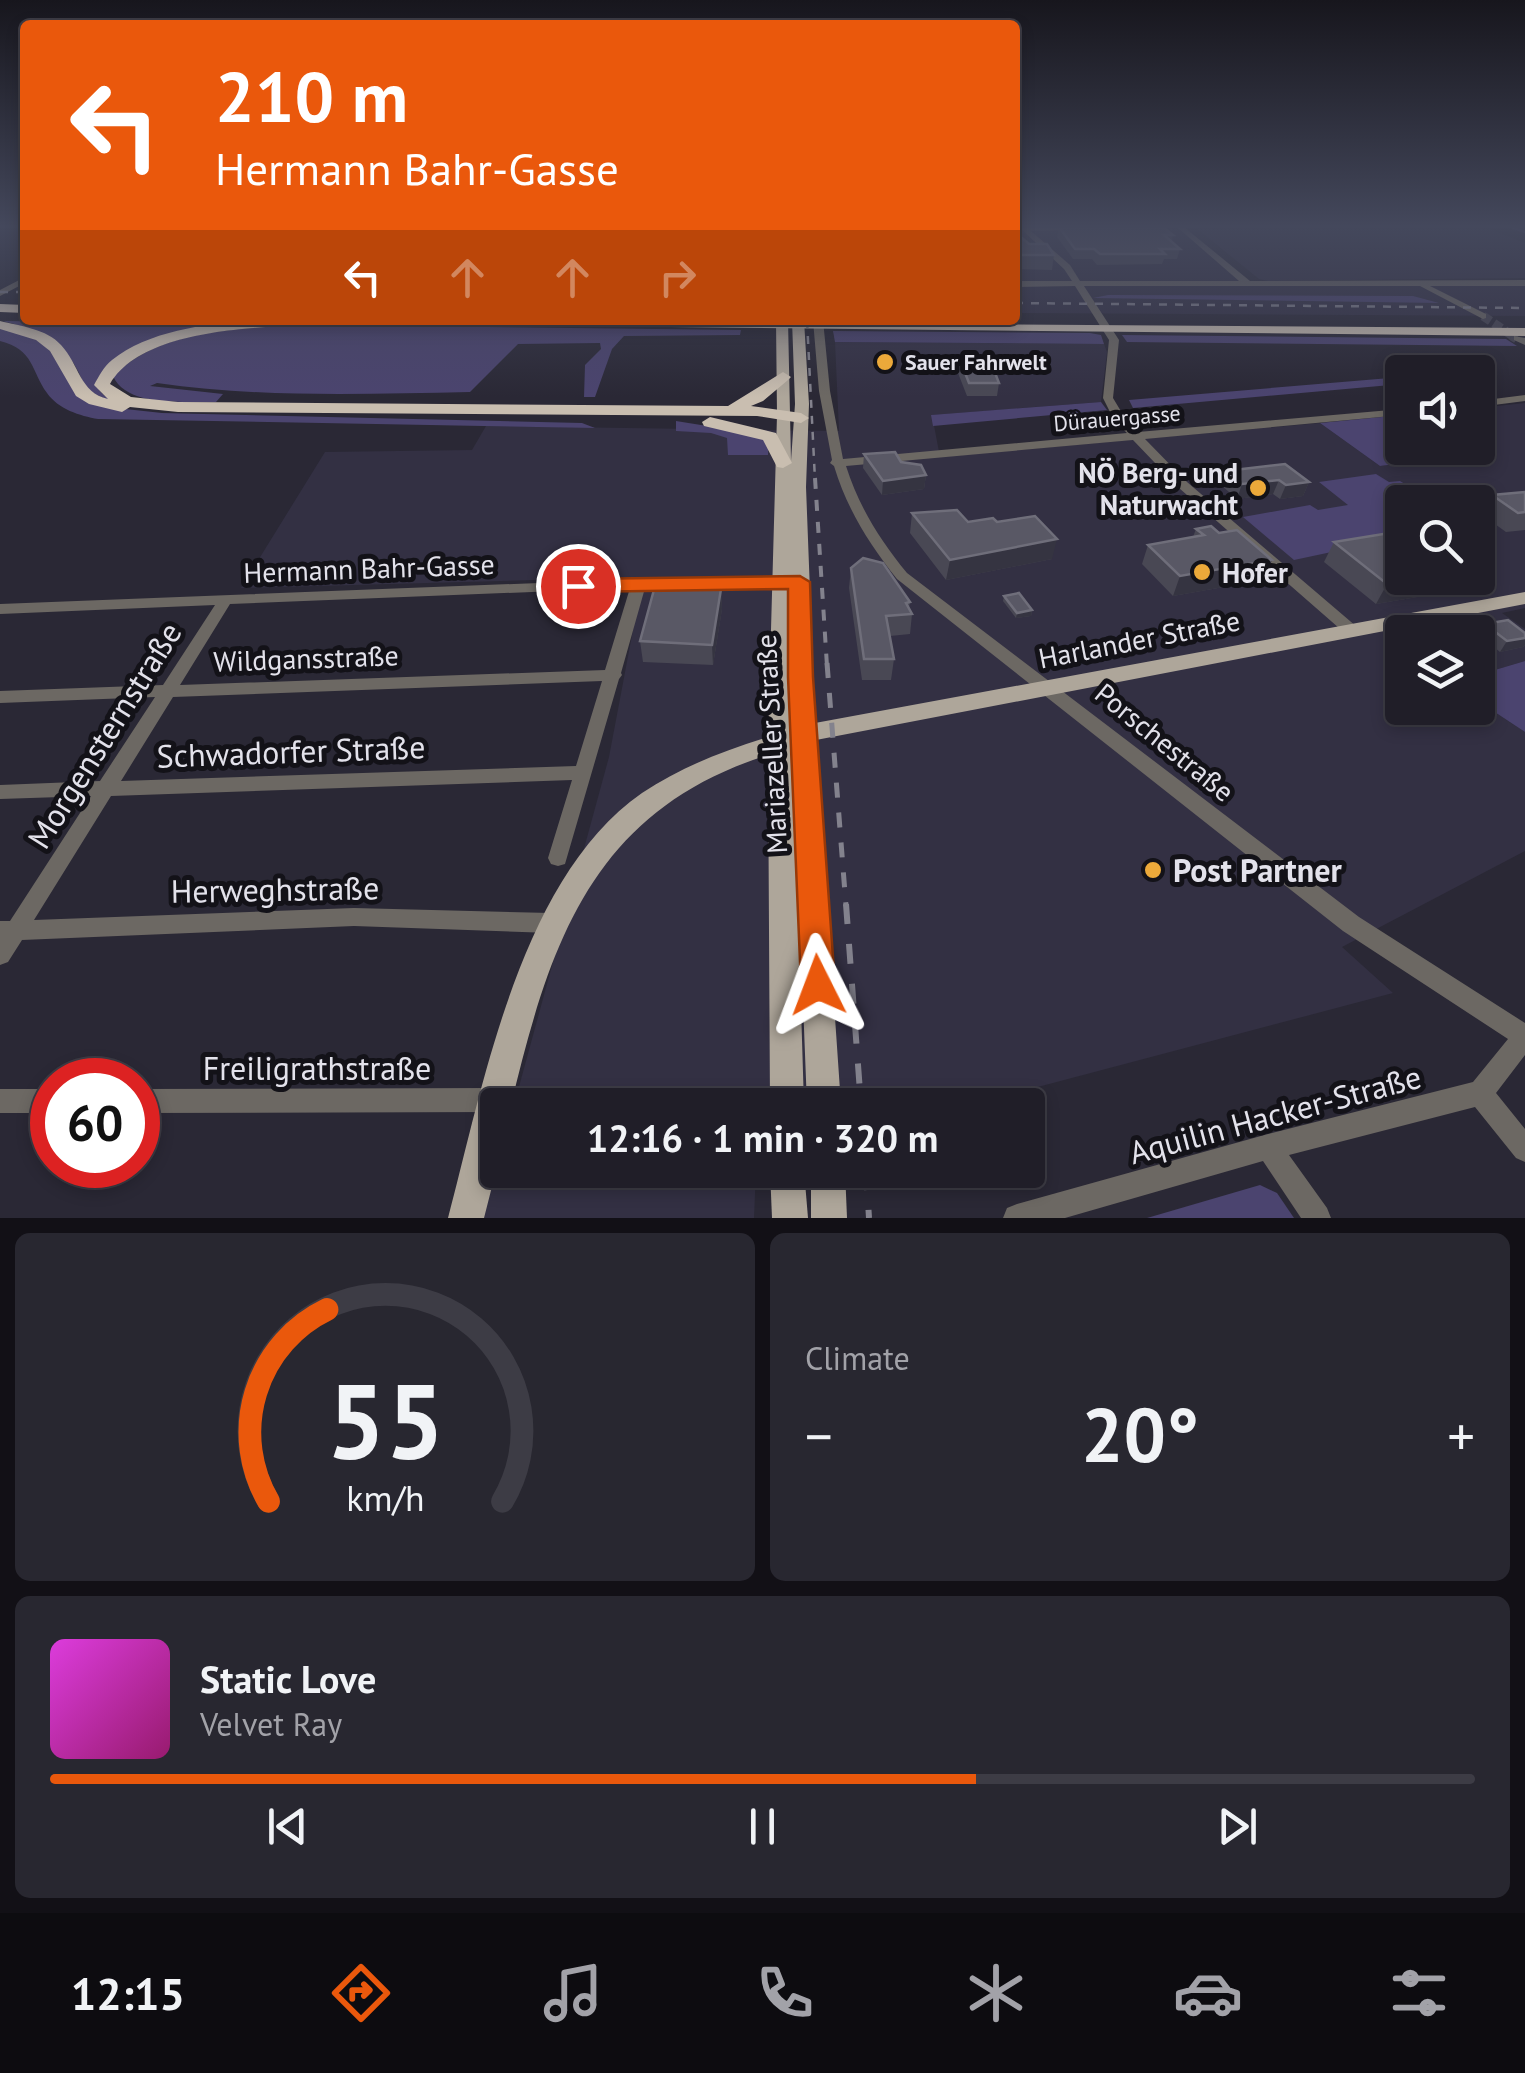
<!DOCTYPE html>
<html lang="en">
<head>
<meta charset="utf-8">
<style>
  body { margin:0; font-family:"PT Sans",sans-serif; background:#282730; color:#f1f3f6; height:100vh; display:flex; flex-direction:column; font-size:38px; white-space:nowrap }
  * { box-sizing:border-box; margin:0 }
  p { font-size:32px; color:#a2a2a8 }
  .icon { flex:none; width:55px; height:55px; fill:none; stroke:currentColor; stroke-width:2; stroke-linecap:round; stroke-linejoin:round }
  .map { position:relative; height:1218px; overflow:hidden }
  .details { display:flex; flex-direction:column; gap:15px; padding:15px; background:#121016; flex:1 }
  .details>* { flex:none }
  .banner { position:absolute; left:20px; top:20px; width:1000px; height:305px; border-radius:10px; box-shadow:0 5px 15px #0003,0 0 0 2px #3d3c45; background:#ea580c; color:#fff; overflow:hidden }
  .controls { position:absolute; left:1385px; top:355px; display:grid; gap:20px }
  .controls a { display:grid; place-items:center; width:110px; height:110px; border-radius:10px; background:#201e28; box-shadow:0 5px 15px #0003,0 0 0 2px #3d3c45; font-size:50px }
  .speed { position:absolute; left:30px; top:1058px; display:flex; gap:20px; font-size:50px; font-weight:700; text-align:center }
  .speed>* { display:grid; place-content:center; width:130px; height:130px; border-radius:50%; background:#201e28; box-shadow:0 5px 15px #0003,0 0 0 2px #3d3c45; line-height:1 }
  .speed .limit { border:15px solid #d22; background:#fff; color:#111 }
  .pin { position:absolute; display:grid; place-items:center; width:85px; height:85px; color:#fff; margin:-42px; border:5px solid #fff; border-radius:50%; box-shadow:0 2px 10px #0007 }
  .me { position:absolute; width:110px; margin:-55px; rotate:357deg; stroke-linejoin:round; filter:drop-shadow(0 0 8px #0008) }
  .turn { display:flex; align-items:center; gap:35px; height:210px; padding:0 30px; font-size:45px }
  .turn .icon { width:130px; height:130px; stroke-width:2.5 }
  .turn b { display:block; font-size:70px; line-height:85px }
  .lanes { display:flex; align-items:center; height:95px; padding:0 30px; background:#0003; justify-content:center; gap:50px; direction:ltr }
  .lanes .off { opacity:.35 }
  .big { font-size:75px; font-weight:600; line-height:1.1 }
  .details .tile { flex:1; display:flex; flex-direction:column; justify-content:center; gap:15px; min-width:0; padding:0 35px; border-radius:15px; background:#282730 }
  .details .dial { align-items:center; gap:0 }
  .dial svg { height:260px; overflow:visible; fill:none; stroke:#3d3c45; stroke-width:7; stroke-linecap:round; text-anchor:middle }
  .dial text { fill:#f1f3f6; stroke:none }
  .song { display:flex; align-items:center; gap:30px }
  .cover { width:120px; height:120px; border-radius:15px; background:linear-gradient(135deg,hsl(300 70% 55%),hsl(320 70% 35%)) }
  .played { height:10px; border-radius:5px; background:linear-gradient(90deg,#ea580c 65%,#3d3c45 65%) }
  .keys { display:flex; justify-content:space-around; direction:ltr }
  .heat { display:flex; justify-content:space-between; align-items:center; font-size:55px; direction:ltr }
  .details .tiles { flex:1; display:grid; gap:15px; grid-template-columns:1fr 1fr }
  .tile:last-child { grid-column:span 2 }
  .trip { position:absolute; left:480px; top:1088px; width:565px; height:100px; border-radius:10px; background:#201e28; box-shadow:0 5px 15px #0003,0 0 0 2px #3d3c45; font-weight:600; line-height:100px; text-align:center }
  .menu { display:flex; height:160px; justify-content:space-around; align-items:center; background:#0d0c10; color:#a2a2a8 }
  .menu .icon { width:70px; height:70px }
  .menu .on { color:#ea580c }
  .menu b { font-size:45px; color:#f1f3f6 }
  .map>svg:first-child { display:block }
  .built { fill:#333043; fill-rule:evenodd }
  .green { fill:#4b446f }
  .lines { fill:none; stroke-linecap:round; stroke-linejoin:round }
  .stream { stroke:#554a88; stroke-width:2.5 }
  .minor-tunnel-far1 { stroke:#464450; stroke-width:9; stroke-dasharray:9 4; stroke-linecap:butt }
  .minor-tunnel { stroke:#464450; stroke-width:11; stroke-dasharray:11 5; stroke-linecap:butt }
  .minor { fill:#6c6863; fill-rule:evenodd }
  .major { fill:#aea69a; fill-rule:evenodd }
  .highway { fill:#c9beb0; fill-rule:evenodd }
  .rail-far3 { stroke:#83828d; stroke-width:2.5; stroke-dasharray:8 8; stroke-linecap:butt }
  .rail-far2 { stroke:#83828d; stroke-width:4; stroke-dasharray:11 11; stroke-linecap:butt }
  .rail-far1 { stroke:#83828d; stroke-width:5; stroke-dasharray:15 15; stroke-linecap:butt }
  .rail { stroke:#83828d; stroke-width:6; stroke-dasharray:20 20; stroke-linecap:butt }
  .wall { fill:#494854 }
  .shaded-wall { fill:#353441 }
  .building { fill:#595865; stroke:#6f6e7a; stroke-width:2.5 }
  .route { fill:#ea580c; stroke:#983908; stroke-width:2.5 }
  .poi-dot { fill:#eca93a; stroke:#131218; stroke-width:4 }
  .labels { text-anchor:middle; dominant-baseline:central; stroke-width:10; stroke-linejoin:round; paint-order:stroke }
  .far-poi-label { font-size:22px; font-weight:bold; fill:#e3e2eb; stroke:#131218; text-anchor:start }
  .far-street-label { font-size:22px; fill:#e3e2eb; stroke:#131218 }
  .poi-label { font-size:28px; font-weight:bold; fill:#e3e2eb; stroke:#131218; text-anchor:end }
  .street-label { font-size:28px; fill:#e3e2eb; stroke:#131218 }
  .near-street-label { font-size:32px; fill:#e3e2eb; stroke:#131218 }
  .near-poi-label { font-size:32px; font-weight:bold; fill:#e3e2eb; stroke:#131218; text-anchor:start }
</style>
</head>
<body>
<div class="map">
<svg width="1525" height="1218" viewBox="0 0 1525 1218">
  <rect width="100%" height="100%" fill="#2a2835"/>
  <g class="built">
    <path d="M1015,227H1178L1246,284L1525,285V316L1015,313Z"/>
    <path d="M1195,227H1485L1525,243V278L1268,281L1259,279Z"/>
    <path d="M835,342L1104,344L1107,352L1101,402L932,415L940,457L1320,423L1380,466L1463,453L1453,448H1478V408L1525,403V608L1502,613L1525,629V661L1478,675V632H1402V708H1478V701L1525,732V851L1342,947L1393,993L970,1105H514L609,757L643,577L241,588L325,452L472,450L486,426L839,431ZM1402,502H1478V578H1402Z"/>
    <path d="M497,1165L498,1170H756L754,1218H483Z"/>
  </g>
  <g class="green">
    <path d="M1108,295L1413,296L1439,303L1093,298Z"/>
    <path d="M3,321L231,324C196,330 113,351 96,382C100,398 113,400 128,406C67,390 94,380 60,347C46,332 22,326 3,321Z"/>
    <path d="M303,325L741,330L740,335L624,336L612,349L595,397H584L585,365L601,349L600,343L518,344L470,392C366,394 260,398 157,383L150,386L223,394L216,402C186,401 127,408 113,376C162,328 239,329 303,325Z"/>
    <path d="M0,327L28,335L51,349L80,397L107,407L162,413L582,423L595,428L98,419C80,416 58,409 47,393C31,371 34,349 0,341Z"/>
    <path d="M833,331L1090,333L1101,335L1104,344L835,342Z"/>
    <path d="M1122,335L1506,339L1517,346L1127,342Z"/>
    <path d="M1402,377V384L1133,408L1129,400Z"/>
    <path d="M1101,402L1107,410L933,426L931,415Z"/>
    <path d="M1402,415V448H1453L1464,455L1380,466L1320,423Z"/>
    <path d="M676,421L757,434L768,444V455H728L727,438L711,433L676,431Z"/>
    <path d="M1376,474L1389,482L1400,481L1434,502H1402V537L1294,560L1243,517L1310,505L1318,510L1348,505L1319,482Z"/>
    <path d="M1525,661V732L1478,701V675Z"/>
    <path d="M1260,1185L1277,1193L1294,1218H1147Z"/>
  </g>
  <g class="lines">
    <path class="stream" d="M1511,227L1525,232"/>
    <path class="minor-tunnel-far1" d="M1483,316L1516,338"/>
    <path class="minor-tunnel" d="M1512,335L1517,338"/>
    <g class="minor">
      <path d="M1019,227H1108L1105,229L1031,231L1070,265L1080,281H1239L1177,227H1184L1250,281L1525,280V286H1430L1486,314V318L1483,319L1420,286H1084L1119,340L1113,398L1125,418L1138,432L1402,409V415L1145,439L1187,482L1357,627L1360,631L1357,635H1347L1179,488L1133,440L846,466C859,507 880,540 907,573L1359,917L1525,1023V1055L1496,1093L1525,1129V1162L1516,1158L1475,1107L1289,1155L1327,1208L1331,1218H1301L1263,1161L1065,1218H1003L1007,1208L1017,1204L1268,1134L1473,1082L1508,1039L1343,931L897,579C869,544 847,509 834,466L830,463L832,460L819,391L813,320H823L830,391L843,459L1127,433L1114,420L1103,398L1109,340L1075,286L1015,287V281H1072L1064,269Z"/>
      <path d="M25,277V283L0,296V290Z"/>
      <path d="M1514,336L1525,338V345L1514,340Z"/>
      <path d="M1525,395V401L1478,407V401Z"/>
      <path d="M790,578L797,582L795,585L645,588L621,673L622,675L619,679L565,864L558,866L551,864L548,858L572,780L111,796L34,920L354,908L551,913L559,916L562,923L559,930L551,933L354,926L22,940L8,962L0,965V921H10L91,796L0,799V785L100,781L155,697L0,703V691L163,685L215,605L0,614V604L639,579ZM630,588L605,670L180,685L230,604ZM602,681L576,766L121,781L173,697Z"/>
      <path d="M496,1088L505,1091L508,1100L506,1105H498L496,1112L138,1113V1089Z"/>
      <rect x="0" y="1089" width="52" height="24"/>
    </g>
    <g class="major">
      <path d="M776,320H788L791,461L795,404L792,320H804L809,404L806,487L815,723L1525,592V604L816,740L841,1105H807L793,747L804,1105H770L768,755C593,810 550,942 511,1105H498V1163L484,1218H448C484,1083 520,878 642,793C681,767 723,751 768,737L777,415Z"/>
      <path d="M770,1170H804L808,1218H772Z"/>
      <path d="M811,1170H845L847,1218H811Z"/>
    </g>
    <g class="highway">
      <path d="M0,304L25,305V313L0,312Z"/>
      <path d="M346,320L339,324C276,327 145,324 110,384L131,397L178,402L728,406L783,372L791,377L788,380L763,401L751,406L801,413L809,418L801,423L757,416L178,412L130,407L122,412L89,404L76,396L50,351L36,340L0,329V321C20,326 47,329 61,345C79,364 80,393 108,399L94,385C99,376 104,366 112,360C169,315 276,320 346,320Z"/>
      <path d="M377,320L1525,328V336L384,324Z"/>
      <path d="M710,417L776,433L792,463L783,468L777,467L763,440L704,426L702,422Z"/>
    </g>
    <g class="rail-far3">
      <path d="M0,292H25"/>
      <path d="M1015,303L1525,308"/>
      <path d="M807,320L815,480"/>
    </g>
    <path class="rail-far2" d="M815,478L827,666"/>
    <path class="rail-far1" d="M827,663L846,906"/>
    <g class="rail">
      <path d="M846,904L861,1105"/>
      <path d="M866,1170L869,1218"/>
    </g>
  </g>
  <g class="wall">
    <path d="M1059,227L1173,235L1172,242L1180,249L1177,259H1164L1162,264L1097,265L1092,259H1073L1057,237Z"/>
    <path d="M1015,232L1029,244L1054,255L1052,270L1015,269Z"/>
    <path d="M960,360L999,383L997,396H967L958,373Z"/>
    <path d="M864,454L901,462L926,475L924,489L882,495L863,468Z"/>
    <path d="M1226,471L1309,482L1303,496L1280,499L1273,494L1237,499L1221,485Z"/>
    <path d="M1525,492V530L1506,532L1481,514L1492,495Z"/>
    <path d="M912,513L968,522H997L1052,559L946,580L910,533Z"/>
    <path d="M1196,529L1219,533L1272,560L1263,580L1173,596L1142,564L1148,545L1193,537Z"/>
    <path d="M1334,542L1402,578H1470L1464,589L1376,604L1324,562Z"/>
    <path d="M851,568L910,602L909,608L912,614L910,634L890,636L894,659L891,680H862L849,588Z"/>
    <path d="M721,589L722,609L713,665L643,662L640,641Z"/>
    <path d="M1004,596L1032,610L1031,616L1016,618L1003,601Z"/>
    <path d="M1485,624L1525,633V645L1523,647L1500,652L1478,634Z"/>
  </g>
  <g class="shaded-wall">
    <path d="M926,475L924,489L882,495L883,481Z"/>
    <path d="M1279,480L1273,494L1237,499L1242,484Z"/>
    <path d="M1309,482L1303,496L1280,499L1286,485Z"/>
    <path d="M1057,539L1052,559L946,580L950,560Z"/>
    <path d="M1488,541L1478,559V543Z"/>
    <path d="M1272,560L1263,580L1173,596L1180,576Z"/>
    <path d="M1424,578H1470L1464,589L1376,604L1387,584Z"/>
    <path d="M721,589L722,609L713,665L712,645Z"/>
    <path d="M1032,610L1031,616L1016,618L1017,613Z"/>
    <path d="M1525,638V645L1523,647L1500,652L1507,641Z"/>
  </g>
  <g class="building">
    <path d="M1059,227H1163L1173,235H1164L1180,249H1160L1165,254H1100L1094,249H1075Z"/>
    <path d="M1015,232L1029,244H1047L1054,255H1015Z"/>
    <path d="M960,360H990L999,383H969Z"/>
    <path d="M895,452L901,462L921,465L926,475L883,481L864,454Z"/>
    <path d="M1285,464L1309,482L1286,485L1279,480L1242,484L1226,471Z"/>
    <path d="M1525,492V512L1518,513L1492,495Z"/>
    <path d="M957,510L968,522L993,518L997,522L1035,516L1057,539L950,560L912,513Z"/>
    <path d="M1211,526L1219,533L1237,530L1272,560L1180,576L1148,545L1204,535L1196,529Z"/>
    <path d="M1402,531V578H1424L1387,584L1334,542Z"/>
    <path d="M1478,534L1488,541L1478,543Z"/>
    <path d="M863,558L883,563L910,602L906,603L912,614L886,616L894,659H864L851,568Z"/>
    <path d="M655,586L721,589L712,645L640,641Z"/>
    <path d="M1019,593L1032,610L1017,613L1004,596Z"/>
    <path d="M1508,620L1525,633V638L1507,641L1485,624Z"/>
  </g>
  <linearGradient id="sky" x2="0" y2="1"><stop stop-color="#17161d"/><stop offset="0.57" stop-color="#44485c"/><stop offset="1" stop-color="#44485c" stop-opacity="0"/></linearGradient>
  <rect width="1525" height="397" fill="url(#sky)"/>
  <path class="route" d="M800,576L810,582L813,677L835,985L830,996L818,1001L806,996L801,985L788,677V589L578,592L567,586L578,579Z"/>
  <g class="poi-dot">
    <circle cx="885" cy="362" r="10"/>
    <circle cx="1258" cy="488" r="10"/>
    <circle cx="1202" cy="572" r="10"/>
    <circle cx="1153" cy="870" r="10"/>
  </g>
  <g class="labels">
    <g class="far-poi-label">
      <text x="905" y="362">Sauer Fahrwelt</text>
    </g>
    <g class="far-street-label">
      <text transform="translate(1117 418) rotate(-5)">Dürauergasse</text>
    </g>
    <g class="poi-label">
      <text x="1238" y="472">NÖ Berg- und<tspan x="1238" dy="32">Naturwacht</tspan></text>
      <text x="1222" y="572" text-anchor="start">Hofer</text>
    </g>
    <g class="street-label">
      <text transform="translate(369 568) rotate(-2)">Hermann Bahr-Gasse</text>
      <text transform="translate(1139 639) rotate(-11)">Harlander Straße</text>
      <text transform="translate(306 658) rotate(-2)">Wildgansstraße</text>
      <text transform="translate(1165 742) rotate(39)">Porschestraße</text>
      <text transform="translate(771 744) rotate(-93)">Mariazeller Straße</text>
    </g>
    <g class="near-street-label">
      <text transform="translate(104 735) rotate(-58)">Morgensternstraße</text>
      <text transform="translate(291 751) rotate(-2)">Schwadorfer Straße</text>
      <text transform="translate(275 889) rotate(-1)">Herweghstraße</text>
      <text x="317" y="1068">Freiligrathstraße</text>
      <text transform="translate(1275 1114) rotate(-15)">Aquilin Hacker-Straße</text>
    </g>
    <g class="near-poi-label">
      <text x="1173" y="870">Post Partner</text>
    </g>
  </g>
</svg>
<div class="controls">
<a><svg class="icon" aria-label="sound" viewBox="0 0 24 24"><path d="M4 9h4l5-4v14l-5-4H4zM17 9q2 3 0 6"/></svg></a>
<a><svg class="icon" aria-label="search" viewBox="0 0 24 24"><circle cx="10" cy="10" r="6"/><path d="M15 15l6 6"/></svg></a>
<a><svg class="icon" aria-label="layers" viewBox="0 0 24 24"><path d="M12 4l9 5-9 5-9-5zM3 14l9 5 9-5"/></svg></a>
</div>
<div class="speed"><div class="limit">60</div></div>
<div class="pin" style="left:578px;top:586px;background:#d93025"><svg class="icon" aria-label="arrive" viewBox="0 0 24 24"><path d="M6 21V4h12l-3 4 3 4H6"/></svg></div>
<svg class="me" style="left:818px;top:985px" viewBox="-20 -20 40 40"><path d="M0-17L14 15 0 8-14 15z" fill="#ea580c" stroke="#fff" stroke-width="4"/></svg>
<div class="trip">12:16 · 1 min · 320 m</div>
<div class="banner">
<div class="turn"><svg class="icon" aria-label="left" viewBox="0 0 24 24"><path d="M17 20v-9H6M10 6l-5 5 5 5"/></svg><div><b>210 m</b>Hermann Bahr-Gasse</div></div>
<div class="lanes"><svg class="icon" aria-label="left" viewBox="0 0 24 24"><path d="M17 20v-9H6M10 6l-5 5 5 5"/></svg><svg class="icon off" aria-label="ahead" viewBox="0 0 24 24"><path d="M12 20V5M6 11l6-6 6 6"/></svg><svg class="icon off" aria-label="ahead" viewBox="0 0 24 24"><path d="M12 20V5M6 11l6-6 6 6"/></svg><svg class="icon off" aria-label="right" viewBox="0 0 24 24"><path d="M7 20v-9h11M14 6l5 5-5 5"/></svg></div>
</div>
</div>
<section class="details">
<div class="tiles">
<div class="tile dial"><svg viewBox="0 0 100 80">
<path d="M14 69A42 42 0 1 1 86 69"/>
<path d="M14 69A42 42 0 0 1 32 10" stroke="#ea580c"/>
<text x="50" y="56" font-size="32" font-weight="700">55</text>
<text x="50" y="72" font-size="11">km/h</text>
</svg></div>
<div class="tile"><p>Climate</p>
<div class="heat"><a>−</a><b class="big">20°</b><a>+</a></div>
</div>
<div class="tile">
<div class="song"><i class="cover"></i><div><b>Static Love</b><p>Velvet Ray</p></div></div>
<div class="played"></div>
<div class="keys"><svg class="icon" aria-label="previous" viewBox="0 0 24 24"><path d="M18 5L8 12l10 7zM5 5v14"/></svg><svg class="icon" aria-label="pause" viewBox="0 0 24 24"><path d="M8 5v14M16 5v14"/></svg><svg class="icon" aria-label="next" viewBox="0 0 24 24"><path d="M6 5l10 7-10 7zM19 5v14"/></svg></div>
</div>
</div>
</section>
<nav class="menu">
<b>12:15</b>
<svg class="icon on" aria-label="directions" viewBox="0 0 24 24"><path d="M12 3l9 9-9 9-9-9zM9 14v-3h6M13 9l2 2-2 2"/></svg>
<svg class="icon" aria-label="music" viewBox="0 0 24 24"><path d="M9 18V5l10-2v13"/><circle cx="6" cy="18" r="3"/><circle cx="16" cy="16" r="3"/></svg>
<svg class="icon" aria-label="phone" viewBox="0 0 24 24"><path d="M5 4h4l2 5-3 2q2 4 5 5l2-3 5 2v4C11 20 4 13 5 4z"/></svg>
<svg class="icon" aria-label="climate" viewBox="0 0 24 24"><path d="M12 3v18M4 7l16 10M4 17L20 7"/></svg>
<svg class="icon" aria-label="car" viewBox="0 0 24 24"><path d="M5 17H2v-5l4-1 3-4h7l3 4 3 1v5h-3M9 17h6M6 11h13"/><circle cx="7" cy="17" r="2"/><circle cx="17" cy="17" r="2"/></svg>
<svg class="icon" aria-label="filters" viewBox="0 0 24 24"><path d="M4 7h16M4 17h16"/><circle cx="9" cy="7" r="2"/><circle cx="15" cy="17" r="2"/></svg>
</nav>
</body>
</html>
